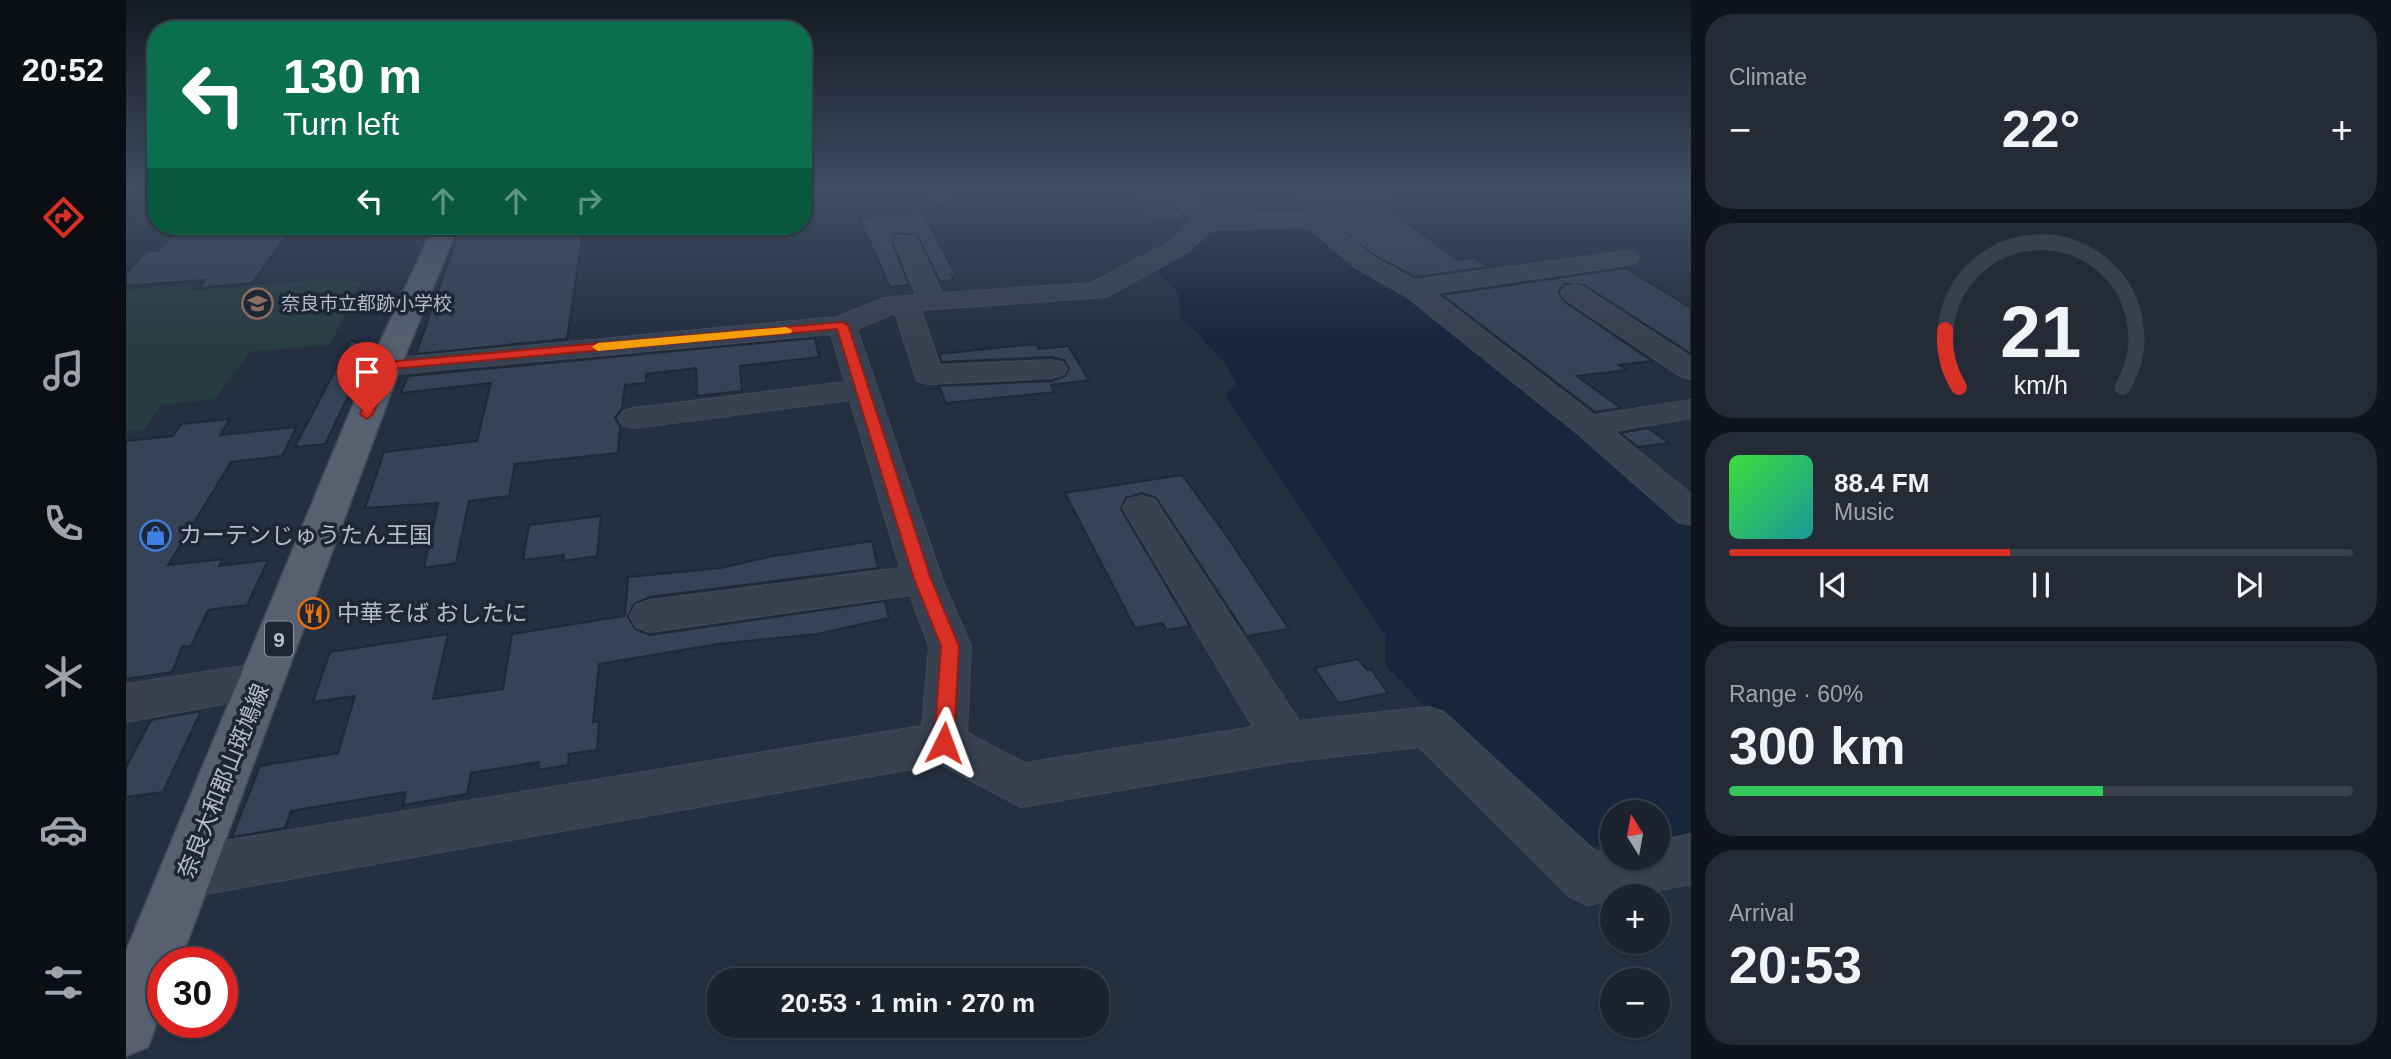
<!DOCTYPE html>
<html lang="en">
<head>
<meta charset="utf-8">
<style>
  body { margin:0; font-family:Helvetica,"Noto Sans JP",sans-serif; background:#242b37; color:#f1f3f6; height:100vh; display:flex; flex-direction:column; font-size:26px; white-space:nowrap }
  * { box-sizing:border-box; margin:0 }
  p { font-size:23px; color:#a0a4aa }
  .icon { flex:none; width:38px; height:38px; fill:none; stroke:currentColor; stroke-width:2; stroke-linecap:round; stroke-linejoin:round }
  .map { position:relative; flex:1; overflow:hidden }
  .side { display:flex; flex-direction:column; gap:14px; padding:14px; background:#0f131a; width:700px }
  .side>* { flex:none }
  .hud { position:absolute; left:21px; top:21px; width:665px; height:214px; border-radius:28px; box-shadow:0 2px 5px #0004,0 0 0 2px #39404b; background:#0b6e4f; color:#fff; overflow:hidden }
  .needle { width:46px; rotate:349deg }
  .controls { position:absolute; left:1474px; top:800px; display:grid; gap:14px }
  .controls a { display:grid; place-items:center; width:70px; height:70px; border-radius:50%; background:#1b232f; box-shadow:0 2px 5px #0004,0 0 0 2px #39404b; font-size:35px }
  .speed { position:absolute; left:21px; top:947px; display:flex; gap:14px; font-size:35px; font-weight:700; text-align:center }
  .speed>* { display:grid; place-content:center; width:91px; height:91px; border-radius:50%; background:#1b232f; box-shadow:0 2px 5px #0004,0 0 0 2px #39404b; line-height:1 }
  .speed .limit { border:10px solid #d22; background:#fff; color:#111 }
  .pin { position:absolute; display:grid; place-items:center; width:60px; height:60px; color:#fff; margin:-72px -30px; border-radius:50% 50% 50% 0; rotate:-45deg; box-shadow:0 0 7px #0007 }
  .pin .icon { rotate:45deg }
  .me { position:absolute; width:77px; margin:-38px; rotate:3deg; stroke-linejoin:round; filter:drop-shadow(0 0 5px #0008) }
  .turn { display:flex; align-items:center; gap:24px; height:147px; padding:0 21px; font-size:32px }
  .turn .icon { width:91px; height:91px; stroke-width:2.5 }
  .turn b { display:block; font-size:49px; line-height:60px }
  .lanes { display:flex; align-items:center; height:66px; padding:0 21px; background:#0003; justify-content:center; gap:35px; direction:ltr }
  .lanes .off { opacity:.35 }
  .big { font-size:52px; font-weight:700; line-height:1.1 }
  .side .tile { flex:1; display:flex; flex-direction:column; justify-content:center; gap:10px; min-width:0; padding:0 24px; border-radius:28px; background:#242b37 }
  .side .dial { align-items:center; gap:0 }
  .dial svg { height:182px; overflow:visible; fill:none; stroke:#39404b; stroke-width:7; stroke-linecap:round; text-anchor:middle }
  .dial text { fill:#f1f3f6; stroke:none }
  .song { display:flex; align-items:center; gap:21px }
  .cover { width:84px; height:84px; border-radius:10px; background:linear-gradient(135deg,hsl(120 70% 55%),hsl(180 70% 35%)) }
  .played { height:7px; border-radius:4px; background:linear-gradient(90deg,#d93025 45%,#39404b 45%) }
  .keys { display:flex; justify-content:space-around; direction:ltr }
  .heat { display:flex; justify-content:space-between; align-items:center; font-size:38px; direction:ltr }
  .charge { height:10px; border-radius:5px; background:linear-gradient(90deg,#34c759 60%,#39404b 0) }
  .trip { position:absolute; left:581px; top:968px; width:402px; height:70px; border-radius:28px; background:#1b232f; box-shadow:0 2px 5px #0004,0 0 0 2px #39404b; font-weight:700; line-height:70px; text-align:center }
  main { display:flex; flex:1; min-height:0 }
  .menu { display:flex; flex-direction:column; width:126px; justify-content:space-around; align-items:center; background:#0b0e13; color:#a0a4aa }
  .menu .icon { width:49px; height:49px }
  .menu .current { color:#d93025 }
  .menu b { font-size:32px; color:#f1f3f6 }
  .map>svg:first-child { display:block }
  .green { fill:#263c40 }
  .water { fill:#17253d }
  .lines { fill:none; stroke-linecap:round; stroke-linejoin:round }
  .river { fill:#17253d; fill-rule:evenodd }
  .building { fill:#364255; stroke:#1f2836; stroke-width:2 }
  .minor-casing { stroke:#424a58; stroke-width:2 }
  .primary-casing { stroke:#424a58; stroke-width:3 }
  .minor { fill:#38414f; fill-rule:evenodd }
  .primary { fill:#56606f; fill-rule:evenodd }
  .route { fill:#d93025; stroke:#8d1f18; stroke-width:2 }
  .slow { fill:#f59e0b }
  .labels { text-anchor:middle; dominant-baseline:central; stroke-width:7; stroke-linejoin:round; paint-order:stroke }
  .far-poi-label { font-size:19px; fill:#b5bcca; stroke:#1d2634; text-anchor:start }
  .shield { fill:#1d2634; stroke:#878f9d; stroke-width:2 }
  .shield-label { font-size:21px; font-weight:bold; fill:#b5bcca }
  .poi-label { font-size:23px; fill:#b5bcca; stroke:#1d2634; text-anchor:start }
  .street-label { font-size:23px; fill:#b5bcca; stroke:#1d2634 }
</style>
</head>
<body>
<main>
<nav class="menu">
<b>20:52</b>
<svg class="icon current" aria-label="directions" viewBox="0 0 24 24"><path d="M12 3l9 9-9 9-9-9zM9 14v-3h6M13 9l2 2-2 2"/></svg>
<svg class="icon" aria-label="music" viewBox="0 0 24 24"><path d="M9 18V5l10-2v13"/><circle cx="6" cy="18" r="3"/><circle cx="16" cy="16" r="3"/></svg>
<svg class="icon" aria-label="phone" viewBox="0 0 24 24"><path d="M5 4h4l2 5-3 2q2 4 5 5l2-3 5 2v4C11 20 4 13 5 4z"/></svg>
<svg class="icon" aria-label="climate" viewBox="0 0 24 24"><path d="M12 3v18M4 7l16 10M4 17L20 7"/></svg>
<svg class="icon" aria-label="car" viewBox="0 0 24 24"><path d="M5 17H2v-5l4-1 3-4h7l3 4 3 1v5h-3M9 17h6M6 11h13"/><circle cx="7" cy="17" r="2"/><circle cx="17" cy="17" r="2"/></svg>
<svg class="icon" aria-label="filters" viewBox="0 0 24 24"><path d="M4 7h16M4 17h16"/><circle cx="9" cy="7" r="2"/><circle cx="15" cy="17" r="2"/></svg>
</nav>
<div class="map">
<svg width="1565" height="1059" viewBox="0 0 1565 1059">
  <rect width="100%" height="100%" fill="#242f3f"/>
  <path class="green" d="M191,280L235,282L204,345L124,352L89,399L36,405L18,430L0,431V290L65,285L63,291Z"/>
  <path class="water" d="M1176,224L1188,227L1258,279L1565,521V835L1531,840V812H1486V846H1470L1441,839L1305,713L1259,664V636L1099,395L1111,384L1096,359L1054,316L1053,294L1028,268L1064,251L1088,226Z"/>
  <g class="lines">
    <path class="river" d="M0,192H30V201L13,215L0,218Z"/>
  </g>
  <g class="building">
    <path d="M1000,192H1035L1060,219L1028,222Z"/>
    <path d="M1166,192H1267V212L1332,260L1348,258L1363,267L1289,277L1249,256Z"/>
    <path d="M797,212L830,275H825L828,280L814,282L791,235L771,233L766,242L783,285L764,287L733,218Z"/>
    <path d="M55,226H168L126,283L73,288L79,280L0,286V273L21,251L33,250Z"/>
    <path d="M335,226H458L441,339L290,354Z"/>
    <path d="M1499,268L1565,308V354L1458,285L1438,284L1433,292L1438,301L1526,361L1493,365L1500,370L1451,376L1495,408L1469,412L1316,295Z"/>
    <path d="M689,338L693,357L614,366L616,391L571,396L570,368L520,374V383L499,385L496,408L489,418L494,426L492,453L389,464L383,496L343,501L330,563L298,568L312,503L239,508L258,452L351,441L365,383L275,393L282,376Z"/>
    <path d="M225,340L245,350L199,444L169,447Z"/>
    <path d="M910,344L913,349L942,346L963,380L925,385L929,392L820,403L813,386L926,381L939,376L943,368L938,360L926,357L816,362L813,354Z"/>
    <path d="M104,419L94,435L171,427L156,456L105,462L42,565L97,559L93,566L142,560L121,605L82,610L65,646L56,647L46,672L0,679V441L47,436L55,424Z"/>
    <path d="M1522,428L1543,443L1512,447L1494,433Z"/>
    <path d="M1056,475L1098,532L1163,629L1121,636L1030,498L1016,493L1000,498L995,509L1064,626L1041,630L1036,623L1009,628L939,493Z"/>
    <path d="M475,516L471,556L437,561L438,555L397,560L403,525Z"/>
    <path d="M746,541L752,568L524,597L508,604L502,617L509,629L524,635L759,601L763,618L691,634L592,644L473,664L467,722L473,721L471,750L443,754L442,765L412,770L413,762L345,773L341,794L277,805L280,792L165,811L159,828L106,837L134,766L212,753L229,696L187,702L204,652L322,634L307,699L377,689L386,634L499,616L502,577L594,568L642,557Z"/>
    <path d="M1232,659L1241,670L1245,669L1262,693L1213,703L1188,668Z"/>
    <path d="M75,711L37,792L0,797V767L25,720Z"/>
  </g>
  <g class="lines">
    <defs>
      <g id="minor">
        <path d="M804,192H826L828,195L817,202L809,200Z"/>
        <path d="M1040,192H1063L1085,216L1177,213L1201,220L1248,258L1289,280L1501,251L1510,253L1513,258L1510,263L1501,265L1309,293L1468,415L1565,400V418L1488,431L1565,494V525L1552,522L1451,433L1281,297L1230,268L1185,230L1175,227L1085,230L1062,252L980,297L795,310L814,365L926,360L937,363L941,369L937,375L926,378L802,384L791,381L769,313L731,329L816,579L845,646L841,733L899,763L1127,727L997,508L1002,499L1015,496L1028,499L1173,721L1302,707L1318,712L1470,852L1486,849V858H1531V841L1565,834V884L1504,896H1486V900L1462,905L1444,897L1293,747L1161,762L895,807L814,764L62,897L44,890L36,872L44,854L62,847L796,726L803,646L784,595L524,632L510,627L504,616L510,605L524,600L774,568L724,400L508,428L497,425L492,418L497,411L508,408L719,382L705,334L259,375L249,372L244,366L249,360L711,317L758,298L790,295L768,241L771,236H789L792,241L816,293L965,283L1044,242L1066,222Z"/>
        <path d="M1448,285L1457,287L1565,357V379L1554,376L1439,299L1435,293L1439,287Z"/>
        <path d="M137,663L152,668L159,681L152,694L0,722V684Z"/>
      </g>
      <path id="primary" d="M308,226H332L275,366L54,962H37C37,1001 36,1011 22,1047L0,1056V951L243,366Z"/>
    </defs>
    <use href="#minor" class="minor-casing"/>
    <use href="#primary" class="primary-casing"/>
    <use href="#minor" class="minor"/>
    <use href="#primary" class="primary"/>
  </g>
  <linearGradient id="sky" x2="0" y2="1"><stop stop-color="#141a23"/><stop offset="0.56" stop-color="#3f4d63"/><stop offset="1" stop-color="#3f4d63" stop-opacity="0"/></linearGradient>
  <rect width="1565" height="340" fill="url(#sky)"/>
  <path class="route" d="M716,322L722,325L805,579L833,646L828,743L825,749L818,752L811,749L808,743L815,646L788,579L711,329L265,369L247,414L241,419L234,414L253,366L260,362Z"/>
  <path class="slow" d="M660,327L666,330L665,333L472,351L466,347L472,343Z"/>
  <defs>
    <symbol id="school-ring" viewBox="-11 -11 22 22"><circle r="9.5" fill="#1d2634" stroke="#8d6e63" stroke-width="1.5"/><path d="M0-5L7-2L0 1L-7-2ZM-4 1L0 2.5L4 1V4Q0 6-4 4Z" fill="#8d6e63"/></symbol>
    <symbol id="shop-ring" viewBox="-11 -11 22 22"><circle r="9.5" fill="#1d2634" stroke="#3f7fe0" stroke-width="1.5"/><path d="M-5-2.5h2.3a2.7 3.5 0 0 1 5.4 0H5L5.5 6h-11ZM-1.5-2.5h3a1.5 2.3 0 0 0-3 0Z" fill="#3f7fe0"/></symbol>
    <symbol id="restaurant-ring" viewBox="-11 -11 22 22"><circle r="9.5" fill="#1d2634" stroke="#e8710a" stroke-width="1.5"/><path d="M-5-6h1v4h1v-4h1v4h1v-4h1v5L-1.5 .5V6h-2V.5L-5-1ZM5-6V6H3V1.5H1.5Q1.5-4 5-6Z" fill="#e8710a"/></symbol>
  </defs>
  <g fill-rule="evenodd">
    <use href="#school-ring" x="114" y="286" width="35" height="35"/>
    <use href="#shop-ring" x="12" y="518" width="35" height="35"/>
    <use href="#restaurant-ring" x="170" y="596" width="35" height="35"/>
  </g>
  <g class="labels">
    <g class="far-poi-label">
      <text x="155" y="303">奈良市立都跡小学校</text>
    </g>
    <rect class="shield" x="139" y="621.5" width="28" height="35" rx="5"/>
    <g class="shield-label">
      <text x="153" y="639">9</text>
    </g>
    <g class="poi-label">
      <text x="53" y="535">カーテンじゅうたん王国</text>
      <text x="211" y="613">中華そば おしたに</text>
    </g>
    <g class="street-label">
      <text transform="translate(97 781) rotate(-68)">奈良大和郡山斑鳩線</text>
    </g>
  </g>
</svg>
<div class="controls">
<a><svg class="needle" viewBox="-14 -14 28 28"><path d="M0-13l5 13h-10z" fill="#e53935"/><path d="M0 13l5-13h-10z" fill="#a0a4aa"/></svg></a>
<a>+</a>
<a>−</a>
</div>
<div class="speed"><div class="limit">30</div></div>
<div class="pin" style="left:241px;top:414px;background:#d93025"><svg class="icon" aria-label="arrive" viewBox="0 0 24 24"><path d="M6 21V4h12l-3 4 3 4H6"/></svg></div>
<svg class="me" style="left:818px;top:743px" viewBox="-20 -20 40 40"><path d="M0-17L14 15 0 8-14 15z" fill="#d93025" stroke="#fff" stroke-width="4"/></svg>
<div class="trip">20:53 · 1 min · 270 m</div>
<div class="hud">
<div class="turn"><svg class="icon" aria-label="left" viewBox="0 0 24 24"><path d="M17 20v-9H6M10 6l-5 5 5 5"/></svg><div><b>130 m</b>Turn left</div></div>
<div class="lanes"><svg class="icon" aria-label="left" viewBox="0 0 24 24"><path d="M17 20v-9H6M10 6l-5 5 5 5"/></svg><svg class="icon off" aria-label="ahead" viewBox="0 0 24 24"><path d="M12 20V5M6 11l6-6 6 6"/></svg><svg class="icon off" aria-label="ahead" viewBox="0 0 24 24"><path d="M12 20V5M6 11l6-6 6 6"/></svg><svg class="icon off" aria-label="right" viewBox="0 0 24 24"><path d="M7 20v-9h11M14 6l5 5-5 5"/></svg></div>
</div>
</div>
<section class="side">
<div class="tile"><p>Climate</p>
<div class="heat"><a>−</a><b class="big">22°</b><a>+</a></div>
</div>
<div class="tile dial"><svg viewBox="0 0 100 80">
<path d="M14 69A42 42 0 1 1 86 69"/>
<path d="M14 69A42 42 0 0 1 8 44" stroke="#d93025"/>
<text x="50" y="56" font-size="32" font-weight="700">21</text>
<text x="50" y="72" font-size="11">km/h</text>
</svg></div>
<div class="tile">
<div class="song"><i class="cover"></i><div><b>88.4 FM</b><p>Music</p></div></div>
<div class="played"></div>
<div class="keys"><svg class="icon" aria-label="previous" viewBox="0 0 24 24"><path d="M18 5L8 12l10 7zM5 5v14"/></svg><svg class="icon" aria-label="pause" viewBox="0 0 24 24"><path d="M8 5v14M16 5v14"/></svg><svg class="icon" aria-label="next" viewBox="0 0 24 24"><path d="M6 5l10 7-10 7zM19 5v14"/></svg></div>
</div>
<div class="tile"><p>Range · 60%</p><b class="big">300 km</b><div class="charge"></div></div>
<div class="tile"><p>Arrival</p><b class="big">20:53</b></div>
</section>
</main>
</body>
</html>
